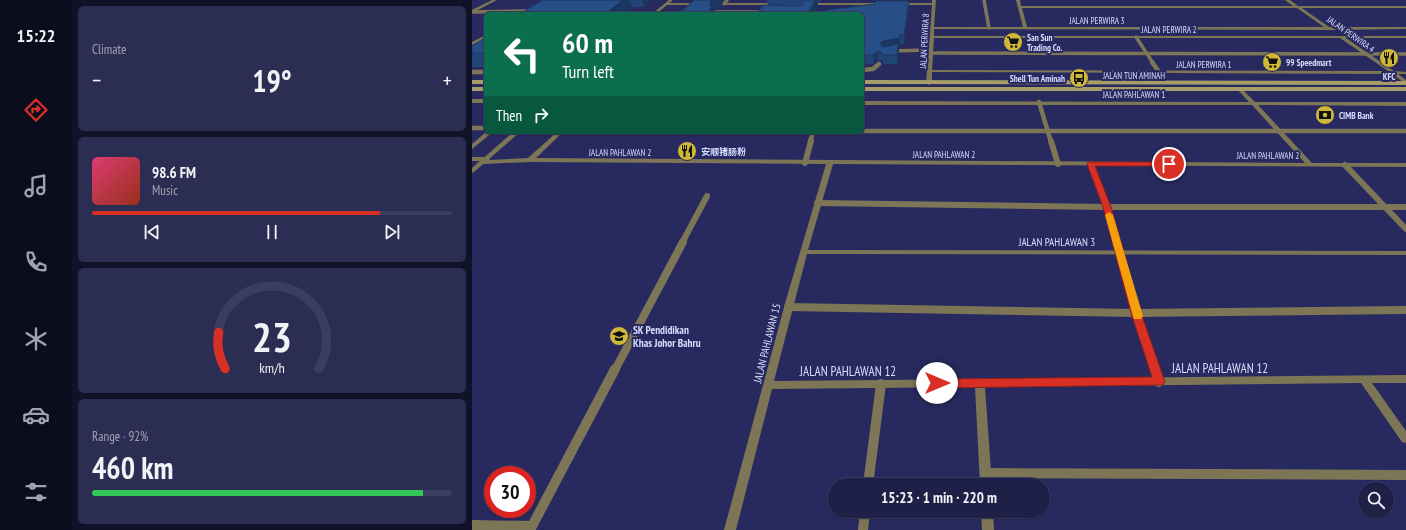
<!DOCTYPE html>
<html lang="en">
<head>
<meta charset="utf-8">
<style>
  body { margin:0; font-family:"PT Sans Narrow","Noto Sans SC",sans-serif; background:#2b2d52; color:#f1f3f6; height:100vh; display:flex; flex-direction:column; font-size:15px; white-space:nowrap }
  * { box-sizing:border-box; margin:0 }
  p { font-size:13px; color:#a1a3b4 }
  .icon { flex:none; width:22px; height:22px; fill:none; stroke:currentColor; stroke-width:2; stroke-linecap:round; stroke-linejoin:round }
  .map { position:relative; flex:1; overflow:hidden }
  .sheet { display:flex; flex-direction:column; gap:6px; padding:6px; background:#101227; width:400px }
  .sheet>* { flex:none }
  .hud { position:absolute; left:12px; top:12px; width:380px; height:122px; border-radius:6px; box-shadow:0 1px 3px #0004,0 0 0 1px #3c3e60; background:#0b6e4f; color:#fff; overflow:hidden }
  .buttons { position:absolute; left:886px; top:482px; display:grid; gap:8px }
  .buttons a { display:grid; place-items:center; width:36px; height:36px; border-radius:50%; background:#1e2047; box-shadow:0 1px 3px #0004,0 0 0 1px #3c3e60; font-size:20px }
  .speed { position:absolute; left:12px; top:466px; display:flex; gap:8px; font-size:20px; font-weight:700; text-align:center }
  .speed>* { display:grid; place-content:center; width:52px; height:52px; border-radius:50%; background:#1e2047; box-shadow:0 1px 3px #0004,0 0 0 1px #3c3e60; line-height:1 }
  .speed .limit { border:6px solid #d22; background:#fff; color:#111 }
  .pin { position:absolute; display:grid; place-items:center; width:34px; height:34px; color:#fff; margin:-17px; border:2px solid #fff; border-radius:50%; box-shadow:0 1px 4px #0007 }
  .me { position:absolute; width:44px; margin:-22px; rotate:90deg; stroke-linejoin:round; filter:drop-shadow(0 0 3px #0008) }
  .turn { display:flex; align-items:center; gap:14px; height:84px; padding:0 12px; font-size:18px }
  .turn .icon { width:52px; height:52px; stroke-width:2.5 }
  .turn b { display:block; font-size:28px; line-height:34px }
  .then { display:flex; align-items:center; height:38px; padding:0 12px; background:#0003; gap:8px; font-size:15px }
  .big { font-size:30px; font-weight:800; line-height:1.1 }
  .sheet .widget { flex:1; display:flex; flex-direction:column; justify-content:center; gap:6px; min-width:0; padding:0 14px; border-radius:6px; background:#2b2d52 }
  .sheet .dial { align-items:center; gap:0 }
  .dial svg { height:104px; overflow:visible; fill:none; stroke:#3c3e60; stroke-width:7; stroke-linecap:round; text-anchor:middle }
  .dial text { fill:#f1f3f6; stroke:none }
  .song { display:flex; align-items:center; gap:12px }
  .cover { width:48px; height:48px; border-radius:6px; background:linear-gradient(135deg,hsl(340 70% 55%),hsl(10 70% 35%)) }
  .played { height:4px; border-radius:2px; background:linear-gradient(90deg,#d93025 80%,#3c3e60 80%) }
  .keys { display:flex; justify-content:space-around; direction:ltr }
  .heat { display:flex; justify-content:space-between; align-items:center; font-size:22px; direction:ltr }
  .charge { height:6px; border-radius:3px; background:linear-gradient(90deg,#34c759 92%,#3c3e60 0) }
  .trip { position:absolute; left:356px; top:478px; width:222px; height:40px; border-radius:20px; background:#1e2047; box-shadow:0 1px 3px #0004,0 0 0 1px #3c3e60; font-weight:800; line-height:40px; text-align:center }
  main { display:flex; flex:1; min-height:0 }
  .tabs { display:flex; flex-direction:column; width:72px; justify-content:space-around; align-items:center; background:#0c0d1c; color:#a1a3b4 }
  .tabs .icon { width:28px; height:28px }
  .tabs .on { color:#d93025 }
  .tabs b { font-size:18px; color:#f1f3f6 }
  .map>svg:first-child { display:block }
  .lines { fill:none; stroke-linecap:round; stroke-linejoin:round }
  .service-far4 { stroke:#7d7656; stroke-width:3.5 }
  .service-far3 { stroke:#7d7656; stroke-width:4.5 }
  .service-far2 { stroke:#7d7656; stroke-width:6 }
  .service-far1 { stroke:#7d7656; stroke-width:8 }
  .service { stroke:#7d7656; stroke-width:10 }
  .minor { fill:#7d7656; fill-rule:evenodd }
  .tertiary { fill:#7d7656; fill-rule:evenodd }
  .secondary { fill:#a79d68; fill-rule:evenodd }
  .wall { fill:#224375 }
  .shaded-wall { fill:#1c375f }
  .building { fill:#284e88; stroke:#1c375f }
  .route { fill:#d93025; stroke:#8d1f18 }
  .slow { fill:#f59e0b }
  .labels { text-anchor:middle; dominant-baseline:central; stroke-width:4; stroke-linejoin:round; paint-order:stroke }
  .far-street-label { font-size:9px; fill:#d7dcfe; stroke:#282a5f }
  .far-poi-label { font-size:9px; font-weight:bold; fill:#d7dcfe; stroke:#282a5f; text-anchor:start }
  .street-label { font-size:11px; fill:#d7dcfe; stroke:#282a5f }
  .poi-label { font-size:11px; font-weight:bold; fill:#d7dcfe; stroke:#282a5f; text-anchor:start }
  .near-street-label { font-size:13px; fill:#d7dcfe; stroke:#282a5f }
</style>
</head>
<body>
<main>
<nav class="tabs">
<b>15:22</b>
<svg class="icon on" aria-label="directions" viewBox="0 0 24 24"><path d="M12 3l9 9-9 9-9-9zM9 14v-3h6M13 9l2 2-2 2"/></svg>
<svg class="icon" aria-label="music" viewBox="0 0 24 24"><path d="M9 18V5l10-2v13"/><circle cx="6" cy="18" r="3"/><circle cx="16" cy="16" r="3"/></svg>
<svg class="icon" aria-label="phone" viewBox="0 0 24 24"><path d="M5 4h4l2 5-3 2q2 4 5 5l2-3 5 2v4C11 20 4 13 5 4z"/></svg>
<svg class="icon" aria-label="climate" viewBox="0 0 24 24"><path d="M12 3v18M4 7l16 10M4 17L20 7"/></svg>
<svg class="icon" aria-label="car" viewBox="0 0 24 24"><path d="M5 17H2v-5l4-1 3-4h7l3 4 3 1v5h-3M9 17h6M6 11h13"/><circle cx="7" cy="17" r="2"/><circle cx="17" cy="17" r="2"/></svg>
<svg class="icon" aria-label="filters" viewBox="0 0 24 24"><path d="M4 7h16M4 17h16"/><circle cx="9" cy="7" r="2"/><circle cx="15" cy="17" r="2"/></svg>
</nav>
<section class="sheet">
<div class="widget"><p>Climate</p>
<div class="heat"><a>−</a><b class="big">19°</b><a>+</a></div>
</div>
<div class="widget">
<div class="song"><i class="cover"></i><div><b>98.6 FM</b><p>Music</p></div></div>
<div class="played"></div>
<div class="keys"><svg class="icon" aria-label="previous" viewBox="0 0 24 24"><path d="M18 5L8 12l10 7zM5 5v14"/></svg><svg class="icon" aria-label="pause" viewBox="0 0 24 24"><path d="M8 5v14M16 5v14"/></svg><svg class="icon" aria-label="next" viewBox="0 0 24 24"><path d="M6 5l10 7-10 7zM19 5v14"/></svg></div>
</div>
<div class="widget dial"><svg viewBox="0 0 100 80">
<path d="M14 69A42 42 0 1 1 86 69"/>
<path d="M14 69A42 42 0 0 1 9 41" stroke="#d93025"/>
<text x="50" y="56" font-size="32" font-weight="700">23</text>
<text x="50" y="72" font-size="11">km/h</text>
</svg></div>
<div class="widget"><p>Range · 92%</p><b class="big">460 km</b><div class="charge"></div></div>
</section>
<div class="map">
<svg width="934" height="530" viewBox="0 0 934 530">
  <rect width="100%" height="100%" fill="#282a5f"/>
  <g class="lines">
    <g class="service-far4">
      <path d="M512,0L517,28"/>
      <path d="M252,4L255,0"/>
      <path d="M0,12L55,11"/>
      <path d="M243,14L244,12H294"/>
      <path d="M664,37L681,63"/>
      <path d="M417,51L459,50"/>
      <path d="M459,53L934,54"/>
    </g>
    <g class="service-far3">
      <path d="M680,62L687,72"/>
      <path d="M390,70L401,69L407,64"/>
      <path d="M0,72H14"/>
      <path d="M567,102L579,142"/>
      <path d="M0,128H14"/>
      <path d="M390,131H934"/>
      <path d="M338,142L341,132"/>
    </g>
    <g class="service-far2">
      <path d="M579,141L586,164"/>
      <path d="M333,163L339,141"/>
      <path d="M619,164L635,207L645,243"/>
      <path d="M873,165L934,229"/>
      <path d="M345,203L635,207H934"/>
      <path d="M210,243L235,196"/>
    </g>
    <g class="service-far1">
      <path d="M644,242L664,313L683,370"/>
      <path d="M316,307L664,313L934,310"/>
      <path d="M143,370L211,242"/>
    </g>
    <g class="service">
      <path d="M683,369L687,382"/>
      <path d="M513,473L934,475"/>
      <path d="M396,485L409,384"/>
      <path d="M0,525L60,526"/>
      <path d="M58,530L143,369"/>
      <path d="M391,530L393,511"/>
    </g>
    <g class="minor">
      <path d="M20,0H25L0,13V10Z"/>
      <path d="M460,0H464L462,27H551L544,0H548L549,6H821L813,0H818L826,6H934V8H830L857,27H934V29L858,30L462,29V36H934V38H874L922,71L934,72V74H926L934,80V84L920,74L460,72V83L457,85L454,83L460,5H426L424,4L426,3H460ZM550,8H825L852,27H555ZM462,38H868L916,71L460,70Z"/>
      <path d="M194,3H227L229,4L227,5H193Z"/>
      <path d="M240,3H307L309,4L307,5H239Z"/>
      <path d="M334,3H413L415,4L413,5H333Z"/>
      <path d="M14,35V38L0,45V42Z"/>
      <path d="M768,87L783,102H934V106L786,105L840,163H934V167L361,164L336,250L934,251V255L335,254L302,381L934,375V383H900L934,431V443L930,442L889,383L513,387L520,485H508L503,387L300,389L264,530H252L314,300L354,164L58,162L10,164L8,163V161H0V157H15L17,158L18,160L56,158L85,132H91L64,158L833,163L780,105H390V101L777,102L765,89Z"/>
      <rect x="0" y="99" width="14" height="4"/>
      <path d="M14,132H21L0,149V144Z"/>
      <path d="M509,511H521L522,530H510Z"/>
    </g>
    <g class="tertiary">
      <path d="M197,0H201L184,14H180Z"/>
      <path d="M41,132H48L2,172L0,173V168Z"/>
    </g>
    <g class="secondary">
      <rect x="0" y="80" width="14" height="4"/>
      <path d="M390,80L934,81V85L390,84Z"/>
      <rect x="0" y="87" width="14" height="4"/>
      <rect x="390" y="87" width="544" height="4"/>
    </g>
  </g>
  <g class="wall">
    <path d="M70,0H180L172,7H160Z"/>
    <path d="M295,0H349L348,2H345L346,6L296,5Z"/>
    <path d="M437,1V9L432,44H428V47H427V53L425,64H411L410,61L407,60L401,64H390V14H354L353,10Z"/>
    <path d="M14,37V67H0V46Z"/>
  </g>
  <g class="shaded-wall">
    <path d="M151,0H158L160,7L151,14H133Z"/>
    <path d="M170,0H180L172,7Z"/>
    <path d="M239,0H251L250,1L251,7L250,9L241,10L242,14H234Z"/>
    <path d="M343,0H345L346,6L342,14H336Z"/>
    <path d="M437,1V9L432,44V35Z"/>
    <path d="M428,35V47H427V53L425,64V55L411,50L409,52L408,43L411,41Z"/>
    <path d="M406,51L407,60L401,64V55Z"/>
  </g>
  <g class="building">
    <path d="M70,0H151L133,14H48Z"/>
    <path d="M222,0H242H239L238,5L240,7L234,14H207Z"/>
    <path d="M329,0H343L336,14H285L291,5L329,6L332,3Z"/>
    <path d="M404,1H437L432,35H428L427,38L411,41L408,43L411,47L426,44L425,55H410L409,52L406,51L401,55H390V14H357L353,10L403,4Z"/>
    <path d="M14,37V53H0V46Z"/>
  </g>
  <path class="route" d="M616,162H697L701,164L697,166H623L639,207L669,313L693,382L691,385L465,388L461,386L460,383L461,380L465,379L680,377L659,313L631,207L615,164Z"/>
  <path class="slow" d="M637,212L641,215L671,316L669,319H662L661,316L633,215Z"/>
  <defs>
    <symbol id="supermarket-disc" viewBox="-11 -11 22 22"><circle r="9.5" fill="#cfb837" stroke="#282a5f"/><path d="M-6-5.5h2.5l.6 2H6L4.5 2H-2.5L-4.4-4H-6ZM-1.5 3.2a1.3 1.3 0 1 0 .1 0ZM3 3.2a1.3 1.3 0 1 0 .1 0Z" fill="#111"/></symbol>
    <symbol id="restaurant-disc" viewBox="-11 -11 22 22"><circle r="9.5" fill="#cfb837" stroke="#282a5f"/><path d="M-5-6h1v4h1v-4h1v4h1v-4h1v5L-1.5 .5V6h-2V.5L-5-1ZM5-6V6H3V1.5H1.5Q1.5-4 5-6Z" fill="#111"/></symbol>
    <symbol id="bus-disc" viewBox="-11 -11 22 22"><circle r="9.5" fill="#cfb837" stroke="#282a5f"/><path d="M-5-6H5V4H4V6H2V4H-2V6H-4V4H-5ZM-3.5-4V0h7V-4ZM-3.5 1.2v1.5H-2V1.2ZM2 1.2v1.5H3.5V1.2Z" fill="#111"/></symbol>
    <symbol id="bank-disc" viewBox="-11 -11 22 22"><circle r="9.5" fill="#cfb837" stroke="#282a5f"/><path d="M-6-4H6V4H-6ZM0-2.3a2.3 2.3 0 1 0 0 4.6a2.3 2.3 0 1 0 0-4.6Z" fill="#111"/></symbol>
    <symbol id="school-disc" viewBox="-11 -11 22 22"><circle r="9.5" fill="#cfb837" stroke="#282a5f"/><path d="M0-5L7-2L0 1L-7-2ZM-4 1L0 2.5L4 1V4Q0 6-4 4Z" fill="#111"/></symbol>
  </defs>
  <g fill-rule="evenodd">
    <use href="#supermarket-disc" x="530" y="31" width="22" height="22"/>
    <use href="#restaurant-disc" x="906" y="47" width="22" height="22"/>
    <use href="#supermarket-disc" x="789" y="51" width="22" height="22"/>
    <use href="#bus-disc" x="596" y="67" width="22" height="22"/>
    <use href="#bank-disc" x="842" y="104" width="22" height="22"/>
    <use href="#restaurant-disc" x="204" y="140" width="22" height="22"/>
    <use href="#school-disc" x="136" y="325" width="22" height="22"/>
  </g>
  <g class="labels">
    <g class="far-street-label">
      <text x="625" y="20">JALAN PERWIRA 3</text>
      <text x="697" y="29">JALAN PERWIRA 2</text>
      <text transform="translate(879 34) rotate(35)">JALAN PERWIRA 4</text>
      <text transform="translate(452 41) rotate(-87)">JALAN PERWIRA 8</text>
      <text x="732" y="64">JALAN PERWIRA 1</text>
      <text x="662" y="75">JALAN TUN AMINAH</text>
      <text x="662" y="94">JALAN PAHLAWAN 1</text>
      <text x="148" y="152">JALAN PAHLAWAN 2</text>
      <text x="472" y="154">JALAN PAHLAWAN 2</text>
      <text x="796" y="155">JALAN PAHLAWAN 2</text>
    </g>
    <g class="far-poi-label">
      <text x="555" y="37">San Sun<tspan x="555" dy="10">Trading Co.</tspan></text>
      <text x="814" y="62">99 Speedmart</text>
      <text x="917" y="76" text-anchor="middle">KFC</text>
      <text x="593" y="78" text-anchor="end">Shell Tun Aminah</text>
      <text x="867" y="115">CIMB Bank</text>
      <text x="229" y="151">安顺猪肠粉</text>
    </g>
    <g class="street-label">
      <text x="585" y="242">JALAN PAHLAWAN 3</text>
      <text transform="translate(295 343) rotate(-76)">JALAN PAHLAWAN 15</text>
    </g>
    <g class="poi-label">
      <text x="161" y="330">SK Pendidikan<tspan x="161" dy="13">Khas Johor Bahru</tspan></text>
    </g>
    <g class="near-street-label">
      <text x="748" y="368">JALAN PAHLAWAN 12</text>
      <text x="376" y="371">JALAN PAHLAWAN 12</text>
    </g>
  </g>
</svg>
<div class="buttons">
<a><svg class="icon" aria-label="search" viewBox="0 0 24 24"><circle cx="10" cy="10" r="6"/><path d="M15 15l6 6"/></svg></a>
</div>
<div class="speed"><div class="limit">30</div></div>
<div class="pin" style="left:697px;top:164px;background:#d93025"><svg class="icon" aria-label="arrive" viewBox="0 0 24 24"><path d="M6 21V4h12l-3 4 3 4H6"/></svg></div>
<svg class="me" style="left:465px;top:383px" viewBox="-20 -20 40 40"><circle r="19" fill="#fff"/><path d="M0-13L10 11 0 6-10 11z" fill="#d93025"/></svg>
<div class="trip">15:23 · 1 min · 220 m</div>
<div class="hud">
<div class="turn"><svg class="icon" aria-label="left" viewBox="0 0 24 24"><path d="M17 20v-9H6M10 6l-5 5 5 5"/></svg><div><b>60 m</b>Turn left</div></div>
<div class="then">Then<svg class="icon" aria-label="right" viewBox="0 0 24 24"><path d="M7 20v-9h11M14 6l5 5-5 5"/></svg></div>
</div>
</div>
</main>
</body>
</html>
